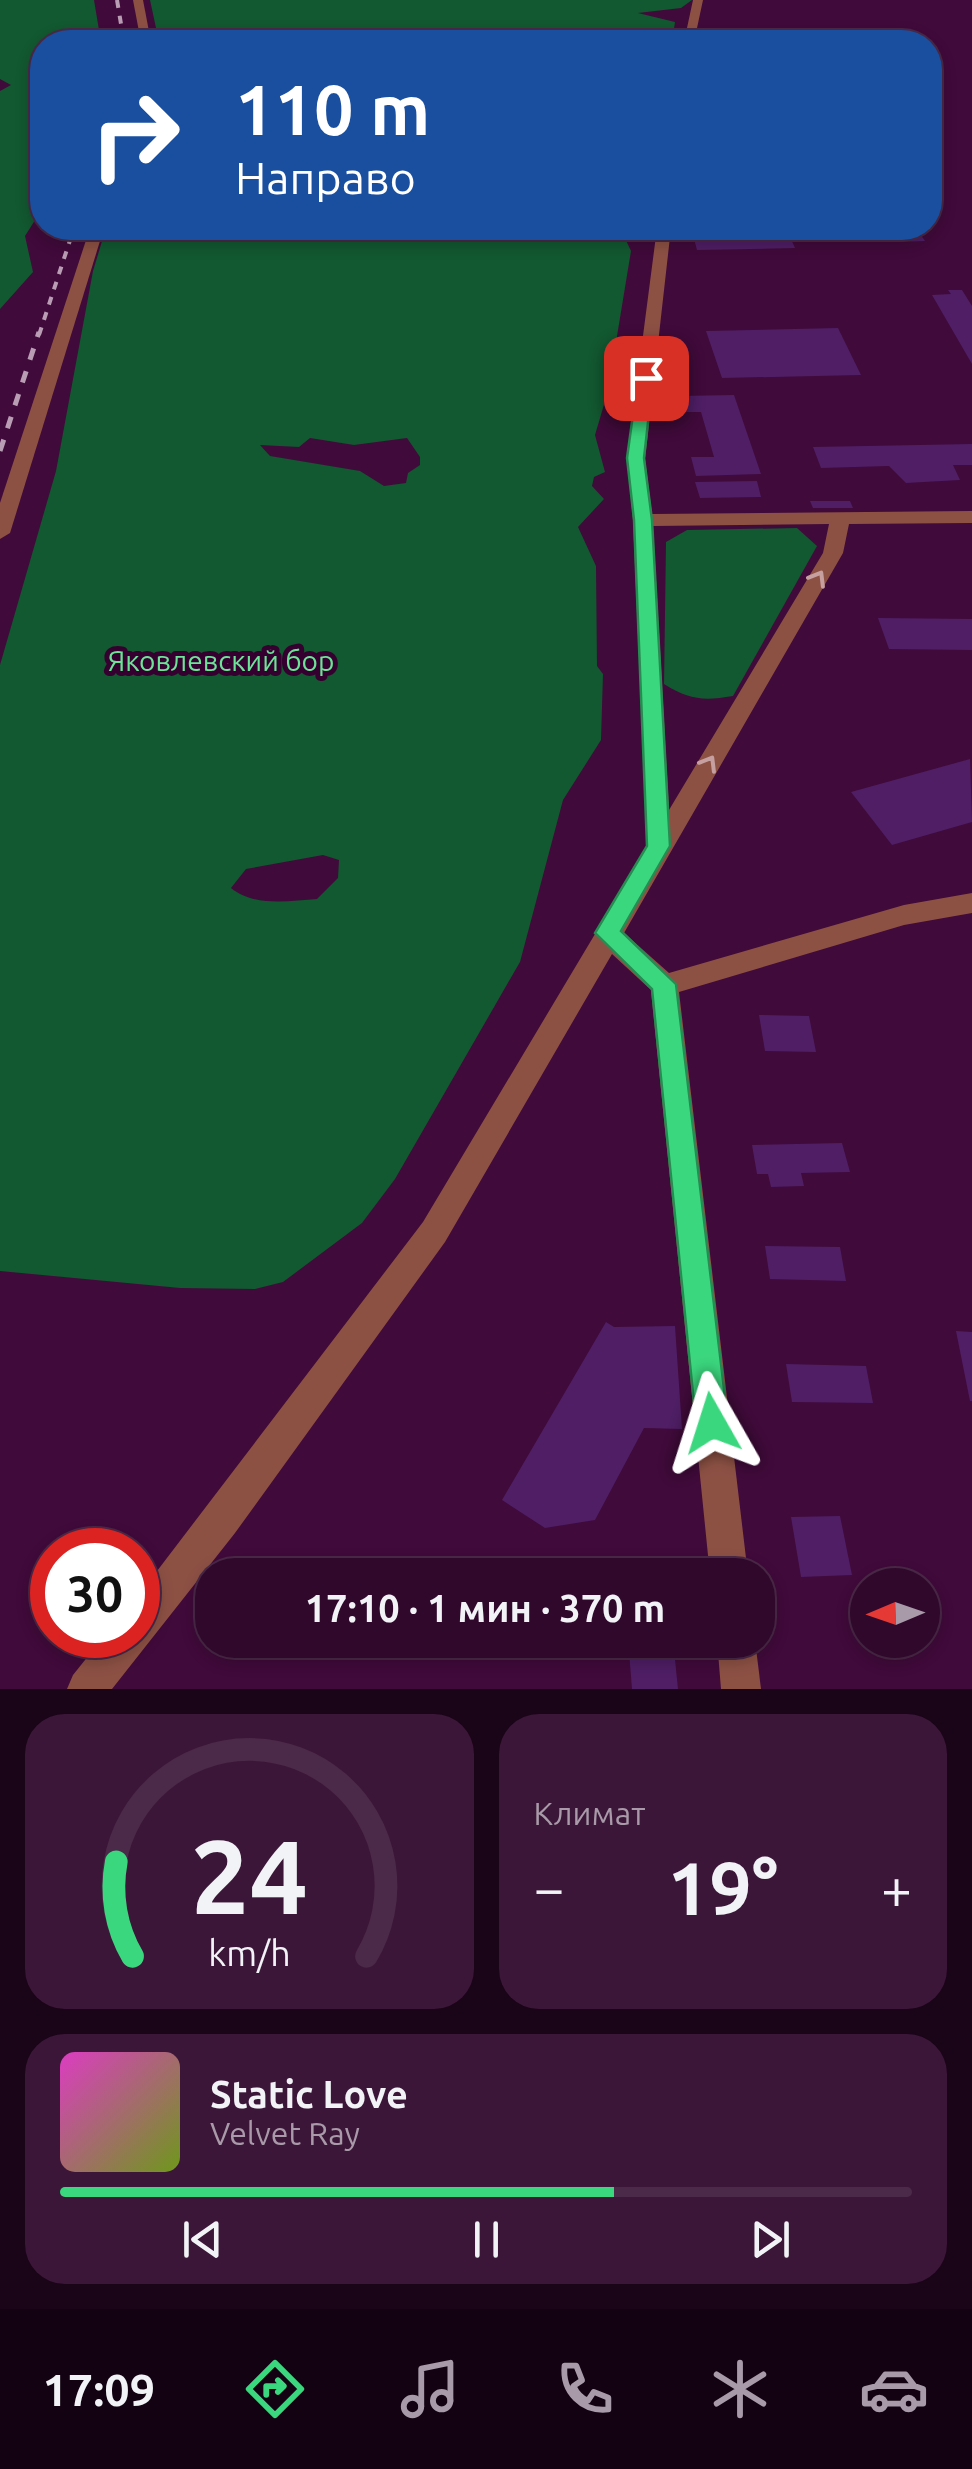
<!DOCTYPE html>
<html lang="ru">
<head>
<meta charset="utf-8">
<style>
  body { margin:0; font-family:Ubuntu,sans-serif; background:#3c1638; color:#f1f3f6; height:100vh; display:flex; flex-direction:column; font-size:38px; white-space:nowrap }
  * { box-sizing:border-box; margin:0 }
  p { font-size:32px; color:#a89aa9 }
  .icon { flex:none; width:55px; height:55px; fill:none; stroke:currentColor; stroke-width:2; stroke-linecap:round; stroke-linejoin:round }
  .map { position:relative; height:1689px; overflow:hidden }
  .sheet { display:flex; flex-direction:column; gap:25px; padding:25px; background:#1a0418; flex:1 }
  .sheet>* { flex:none }
  .hud { position:absolute; left:30px; top:30px; width:912px; height:210px; border-radius:40px; box-shadow:0 5px 15px #0003,0 0 0 2px #4b2948; background:#1a4fa0; color:#fff; overflow:hidden }
  .needle { width:65px; rotate:268deg }
  .fabs { position:absolute; left:850px; top:1568px; display:grid; gap:20px }
  .fabs a { display:grid; place-items:center; width:90px; height:90px; border-radius:50%; background:#30082c; box-shadow:0 5px 15px #0003,0 0 0 2px #4b2948; font-size:50px }
  .speed { position:absolute; left:30px; top:1528px; display:flex; gap:20px; font-size:50px; font-weight:700; text-align:center }
  .speed>* { display:grid; place-content:center; width:130px; height:130px; border-radius:50%; background:#30082c; box-shadow:0 5px 15px #0003,0 0 0 2px #4b2948; line-height:1 }
  .speed .limit { border:15px solid #d22; background:#fff; color:#111 }
  .pin { position:absolute; display:grid; place-items:center; width:85px; height:85px; color:#fff; margin:-42px; border-radius:20px; box-shadow:0 5px 15px #0006 }
  .me { position:absolute; width:110px; margin:-55px; rotate:354deg; stroke-linejoin:round; filter:drop-shadow(0 0 8px #0008) }
  .turn { display:flex; align-items:center; gap:35px; height:210px; padding:0 40px; font-size:45px }
  .turn .icon { width:130px; height:130px; stroke-width:2.5 }
  .turn b { display:block; font-size:70px; line-height:85px }
  .big { font-size:75px; font-weight:600; line-height:1.1 }
  .sheet .tile { flex:1; display:flex; flex-direction:column; justify-content:center; gap:15px; min-width:0; padding:0 35px; border-radius:40px; background:#3c1638 }
  .sheet .dial { align-items:center; gap:0 }
  .dial svg { height:260px; overflow:visible; fill:none; stroke:#4b2948; stroke-width:7; stroke-linecap:round; text-anchor:middle }
  .dial text { fill:#f1f3f6; stroke:none }
  .song { display:flex; align-items:center; gap:30px }
  .cover { width:120px; height:120px; border-radius:15px; background:linear-gradient(135deg,hsl(310 70% 55%),hsl(80 70% 35%)) }
  .played { height:10px; border-radius:5px; background:linear-gradient(90deg,#3bd77e 65%,#4b2948 65%) }
  .keys { display:flex; justify-content:space-around; direction:ltr }
  .heat { display:flex; justify-content:space-between; align-items:center; font-size:55px; direction:ltr }
  .sheet .tiles { flex:1; display:grid; gap:25px; grid-template-columns:1fr 1fr }
  .tile:last-child { grid-column:span 2 }
  .trip { position:absolute; left:195px; top:1558px; width:580px; height:100px; border-radius:40px; background:#30082c; box-shadow:0 5px 15px #0003,0 0 0 2px #4b2948; font-weight:600; line-height:100px; text-align:center }
  .dock { display:flex; height:160px; justify-content:space-around; align-items:center; background:#130312; color:#a89aa9 }
  .dock .icon { width:70px; height:70px }
  .dock .selected { color:#3bd77e }
  .dock b { font-size:45px; color:#f1f3f6 }
  .map>svg:first-child { display:block }
  .green { fill:#125830; fill-rule:evenodd }
  .building { fill:#4f1e65 }
  .lines { fill:none; stroke-linecap:round; stroke-linejoin:round }
  .minor { fill:#8d5144; fill-rule:evenodd }
  .rail-far1 { stroke:#b99db5; stroke-width:4; stroke-dasharray:8 8; stroke-linecap:butt }
  .rail { stroke:#b99db5; stroke-width:5; stroke-dasharray:12 12; stroke-linecap:butt }
  .oneway { stroke:#c6a0a0 }
  .route { fill:#3bd77e; stroke:#268c52; stroke-width:2.5 }
  .labels { text-anchor:middle; dominant-baseline:central; stroke-width:10; stroke-linejoin:round; paint-order:stroke }
  .park-label { font-size:28px; fill:#6be497; stroke:#35002f }
</style>
</head>
<body>
<div class="map">
<svg width="972" height="1689" viewBox="0 0 972 1689">
  <rect width="100%" height="100%" fill="#400a3a"/>
  <g class="green">
    <path d="M0,0H94L101,42H42V209L25,236L33,272L0,309V91L11,85L0,79Z"/>
    <path d="M150,0H692L681,8L638,13L675,22L672,42H159Z"/>
    <path d="M106,228H624L623,234L631,251L608,391L595,435L605,472L594,477L592,486L604,499L578,527L596,566L597,666L603,674L601,740L563,800L520,962L395,1179L362,1223L283,1282L255,1289L180,1288L0,1271V665L56,471L93,271ZM310,438L354,445L407,438L420,457V465L408,473L406,483L384,486L360,471L270,456L260,445L299,447ZM323,855L339,860L338,878L317,899C289,901 254,907 231,888L246,869Z"/>
    <path d="M797,528L817,546L733,696C704,701 689,700 664,684L666,542L687,530Z"/>
  </g>
  <g class="building">
    <path d="M739,228H786L795,248L697,250L694,239L744,238Z"/>
    <path d="M889,228H916L925,241L897,242Z"/>
    <path d="M948,290H962L972,306V364L932,295L951,294Z"/>
    <path d="M838,328L861,375L722,378L706,331Z"/>
    <path d="M734,395L761,474L696,476L691,457H714L701,412H683L679,396Z"/>
    <path d="M972,444V465H953L960,480L906,483L889,466L821,468L813,447Z"/>
    <path d="M757,481L761,497L700,498L695,482Z"/>
    <path d="M810,501H850L853,508H813Z"/>
    <path d="M878,618L972,619V650L889,649Z"/>
    <path d="M970,759L972,822L892,845L851,792Z"/>
    <path d="M759,1015L809,1016L816,1052L765,1051Z"/>
    <path d="M842,1143L850,1172L801,1173L804,1186L771,1187L768,1174H757L752,1145Z"/>
    <path d="M765,1246L840,1247L846,1281L770,1279Z"/>
    <path d="M606,1322L614,1327L675,1326L682,1429L644,1428L595,1520L545,1528L502,1500Z"/>
    <path d="M956,1331L972,1332V1401H970Z"/>
    <path d="M786,1364L866,1366L873,1403L792,1402Z"/>
    <path d="M840,1516L852,1575L801,1577L791,1517Z"/>
    <path d="M674,1650L678,1689H632L629,1651Z"/>
  </g>
  <g class="lines">
    <g class="minor">
      <path d="M133,0H143L151,42H141Z"/>
      <path d="M693,0H703L694,42H684Z"/>
      <path d="M90,228H104L10,533L0,539V503Z"/>
      <path d="M657,228H671L645,459L652,514L972,511V523L849,524L843,553L624,933L669,973L904,905L972,893V913L904,925L679,992L748,1575H710L651,990L612,954L445,1242L235,1533L112,1689H67L73,1675L105,1635H138V1596L423,1222L647,847L633,520L627,459ZM829,524L823,553L669,810L653,526Z"/>
      <path d="M717,1640H755L761,1689H721Z"/>
    </g>
    <g class="rail-far1">
      <path d="M117,0L124,42"/>
      <path d="M39,335L74,228"/>
    </g>
    <path class="rail" d="M0,451L39,332"/>
  </g>
  <defs><path id="oneway-chevron" d="M-2-3.5L2.5 0L-2 3.5" fill="none" stroke-width="1.6" stroke-linecap="round" stroke-linejoin="round" transform="scale(2.5)"/></defs>
  <g class="oneway">
    <use href="#oneway-chevron" transform="translate(818 578) rotate(-59)"/>
    <use href="#oneway-chevron" transform="translate(709 763) rotate(-59)"/>
  </g>
  <path class="route" d="M646,373L653,378L644,458L652,520L670,846L621,931L676,984L728,1423L723,1434L712,1439L700,1434L696,1423L652,989L595,933L647,846L634,520L627,458L638,378Z"/>
  <g class="labels">
    <g class="park-label">
      <text x="221" y="660">Яковлевский бор</text>
    </g>
  </g>
</svg>
<div class="fabs">
<a><svg class="needle" viewBox="-14 -14 28 28"><path d="M0-13l5 13h-10z" fill="#e53935"/><path d="M0 13l5-13h-10z" fill="#a89aa9"/></svg></a>
</div>
<div class="speed"><div class="limit">30</div></div>
<div class="pin" style="left:646px;top:378px;background:#d93025"><svg class="icon" aria-label="arrive" viewBox="0 0 24 24"><path d="M6 21V4h12l-3 4 3 4H6"/></svg></div>
<svg class="me" style="left:712px;top:1423px" viewBox="-20 -20 40 40"><path d="M0-17L14 15 0 8-14 15z" fill="#3bd77e" stroke="#fff" stroke-width="4"/></svg>
<div class="trip">17:10 · 1 мин · 370 m</div>
<div class="hud">
<div class="turn"><svg class="icon" aria-label="right" viewBox="0 0 24 24"><path d="M7 20v-9h11M14 6l5 5-5 5"/></svg><div><b>110 m</b>Направо</div></div>
</div>
</div>
<section class="sheet">
<div class="tiles">
<div class="tile dial"><svg viewBox="0 0 100 80">
<path d="M14 69A42 42 0 1 1 86 69"/>
<path d="M14 69A42 42 0 0 1 9 40" stroke="#3bd77e"/>
<text x="50" y="56" font-size="32" font-weight="700">24</text>
<text x="50" y="72" font-size="11">km/h</text>
</svg></div>
<div class="tile"><p>Климат</p>
<div class="heat"><a>−</a><b class="big">19°</b><a>+</a></div>
</div>
<div class="tile">
<div class="song"><i class="cover"></i><div><b>Static Love</b><p>Velvet Ray</p></div></div>
<div class="played"></div>
<div class="keys"><svg class="icon" aria-label="previous" viewBox="0 0 24 24"><path d="M18 5L8 12l10 7zM5 5v14"/></svg><svg class="icon" aria-label="pause" viewBox="0 0 24 24"><path d="M8 5v14M16 5v14"/></svg><svg class="icon" aria-label="next" viewBox="0 0 24 24"><path d="M6 5l10 7-10 7zM19 5v14"/></svg></div>
</div>
</div>
</section>
<nav class="dock">
<b>17:09</b>
<svg class="icon selected" aria-label="directions" viewBox="0 0 24 24"><path d="M12 3l9 9-9 9-9-9zM9 14v-3h6M13 9l2 2-2 2"/></svg>
<svg class="icon" aria-label="music" viewBox="0 0 24 24"><path d="M9 18V5l10-2v13"/><circle cx="6" cy="18" r="3"/><circle cx="16" cy="16" r="3"/></svg>
<svg class="icon" aria-label="phone" viewBox="0 0 24 24"><path d="M5 4h4l2 5-3 2q2 4 5 5l2-3 5 2v4C11 20 4 13 5 4z"/></svg>
<svg class="icon" aria-label="climate" viewBox="0 0 24 24"><path d="M12 3v18M4 7l16 10M4 17L20 7"/></svg>
<svg class="icon" aria-label="car" viewBox="0 0 24 24"><path d="M5 17H2v-5l4-1 3-4h7l3 4 3 1v5h-3M9 17h6M6 11h13"/><circle cx="7" cy="17" r="2"/><circle cx="17" cy="17" r="2"/></svg>
</nav>
</body>
</html>
